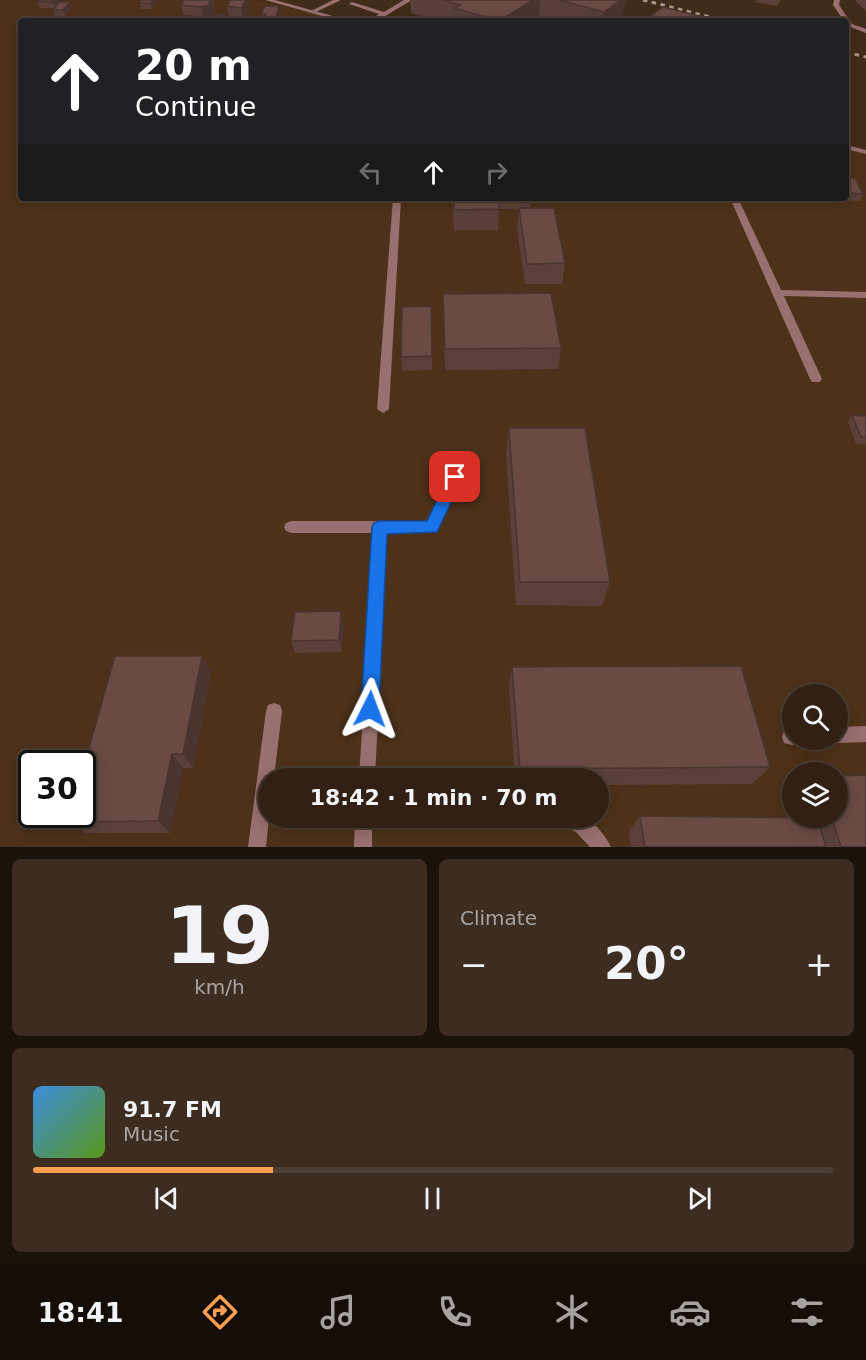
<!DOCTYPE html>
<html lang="en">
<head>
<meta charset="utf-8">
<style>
  body { margin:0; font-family:"DejaVu Sans",sans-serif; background:#3d2d21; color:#f1f3f6; height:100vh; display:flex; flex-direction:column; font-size:22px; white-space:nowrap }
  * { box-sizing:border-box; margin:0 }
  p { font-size:20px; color:#a8a3a0 }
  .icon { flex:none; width:33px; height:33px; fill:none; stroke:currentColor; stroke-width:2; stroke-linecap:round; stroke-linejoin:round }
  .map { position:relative; height:847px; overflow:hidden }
  .drawer { display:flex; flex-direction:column; gap:12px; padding:12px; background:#1b120a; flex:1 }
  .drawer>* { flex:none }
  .hud { position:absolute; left:18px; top:18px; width:831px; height:183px; border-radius:6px; box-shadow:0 3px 15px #0003,0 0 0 2px #4c3e33; background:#202124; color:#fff; overflow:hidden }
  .controls { position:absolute; left:782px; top:684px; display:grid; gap:12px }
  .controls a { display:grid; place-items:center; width:66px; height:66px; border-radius:50%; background:#312013; box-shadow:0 3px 15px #0003,0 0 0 2px #4c3e33; font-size:30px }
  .speed { position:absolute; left:18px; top:750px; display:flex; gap:12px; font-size:30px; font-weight:700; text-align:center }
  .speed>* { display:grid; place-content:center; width:78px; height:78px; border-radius:50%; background:#312013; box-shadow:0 3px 15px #0003,0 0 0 2px #4c3e33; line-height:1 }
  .speed .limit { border:3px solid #111; border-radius:9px; background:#fff; color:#111 }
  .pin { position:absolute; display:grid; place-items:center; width:51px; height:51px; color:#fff; margin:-26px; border-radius:12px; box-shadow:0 3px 9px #0006 }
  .me { position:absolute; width:66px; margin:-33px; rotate:3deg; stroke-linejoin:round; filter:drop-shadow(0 0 4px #0008) }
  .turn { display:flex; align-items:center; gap:21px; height:126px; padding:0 18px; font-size:27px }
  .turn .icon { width:78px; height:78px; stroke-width:2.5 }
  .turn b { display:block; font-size:42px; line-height:51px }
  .lanes { display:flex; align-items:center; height:57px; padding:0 18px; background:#0003; justify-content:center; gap:30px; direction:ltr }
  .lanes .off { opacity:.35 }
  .big { font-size:45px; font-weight:700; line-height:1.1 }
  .drawer .tile { flex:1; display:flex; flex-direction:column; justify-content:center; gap:9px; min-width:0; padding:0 21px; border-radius:9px; background:#3d2d21 }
  .drawer .dial { align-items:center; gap:0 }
  .dial b { font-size:78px; line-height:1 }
  .song { display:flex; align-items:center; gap:18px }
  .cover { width:72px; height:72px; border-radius:9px; background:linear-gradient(135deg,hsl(210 70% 55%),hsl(90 70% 35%)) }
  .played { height:6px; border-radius:3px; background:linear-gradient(90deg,#fc9e52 30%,#4c3e33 30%) }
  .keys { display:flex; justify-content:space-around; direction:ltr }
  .heat { display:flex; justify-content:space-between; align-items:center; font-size:33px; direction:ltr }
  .drawer .tiles { flex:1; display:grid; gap:12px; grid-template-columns:1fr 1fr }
  .tile:last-child { grid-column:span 2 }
  .trip { position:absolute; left:258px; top:768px; width:351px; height:60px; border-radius:30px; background:#312013; box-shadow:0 3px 15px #0003,0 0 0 2px #4c3e33; font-weight:700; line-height:60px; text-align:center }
  .tab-bar { display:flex; height:96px; justify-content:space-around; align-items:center; background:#140d08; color:#a8a3a0 }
  .tab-bar .icon { width:42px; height:42px }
  .tab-bar .on { color:#fc9e52 }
  .tab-bar b { font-size:27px; color:#f1f3f6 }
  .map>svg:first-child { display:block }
  .built { fill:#4d311a; fill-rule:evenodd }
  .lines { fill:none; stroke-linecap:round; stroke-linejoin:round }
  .service { fill:#98706f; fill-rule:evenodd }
  .minor { fill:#98706f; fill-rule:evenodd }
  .rail { stroke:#a89789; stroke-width:3; stroke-dasharray:4.5 4.5; stroke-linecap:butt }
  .wall { fill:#5b403a }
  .shaded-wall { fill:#4a3430 }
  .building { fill:#6a4b44; stroke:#4a3430; stroke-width:1.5 }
  .route { fill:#1a73e8; stroke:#114b97; stroke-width:1.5 }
</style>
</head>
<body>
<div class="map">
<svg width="866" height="847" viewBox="0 0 866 847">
  <rect width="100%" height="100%" fill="#412b19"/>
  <path class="built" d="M0,0H257L345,21H21V198H846V147L866,152V847H0ZM792,694H837V740H792ZM32,764H82V814H32ZM792,772H837V818H792ZM268,778H598V818H268Z"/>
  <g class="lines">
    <g class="service">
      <path d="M333,0H341L314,13L309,12Z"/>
      <path d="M404,0H412L377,21H369L379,14L349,4L352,2L384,12Z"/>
      <path d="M834,0H840L839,5L852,24L866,29V33L848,26L846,21H844L833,5Z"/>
      <path d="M730,198H738L781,290L866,292V298L784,296L822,379L820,382H812L810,379Z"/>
      <path d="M455,472L460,473L461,477L436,531L386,533L383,616L381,621L376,623L371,621L369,616L372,533H291L286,531L284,527L286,523L291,521H427L450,473Z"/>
      <path d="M274,703L280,705L282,711L274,778H268L269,818L266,847H248L266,711L268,705Z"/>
      <path d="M866,726V742L837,743L831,740H837V727Z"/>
      <path d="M790,729H792V740H799L798,743L792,745L784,743L782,737L784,731Z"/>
      <path d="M556,818C564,817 578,815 585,818C595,822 607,838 611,847H590L576,832L559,824Z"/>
    </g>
    <g class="minor">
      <path d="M265,0H275L351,21H340Z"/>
      <path d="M846,145L866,150V154L846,149Z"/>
      <path d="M393,198H401L389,409L383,413L377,409Z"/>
      <path d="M376,609L381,611L383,616L375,778H359L369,616L371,611Z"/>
      <path d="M355,818H372V847H354Z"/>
    </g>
    <g class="rail">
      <path d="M643,0L726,21"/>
      <path d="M846,52L866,57"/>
    </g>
  </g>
  <g class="wall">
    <path d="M141,0H156V2L152,9H141L140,3Z"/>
    <path d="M184,0H213L215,9L211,17L204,19L193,18L194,21H173L184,16L181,5Z"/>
    <path d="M230,0L249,10L244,20L229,18L227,6Z"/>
    <path d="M410,0H625L622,19L619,21H550L539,18L534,21H438L411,13Z"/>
    <path d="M756,0H781L777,6L755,2Z"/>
    <path d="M855,0H866V11Z"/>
    <path d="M37,2H61L72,8L65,16H55L53,10L54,8H40Z"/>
    <path d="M265,6L281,18L280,21H262L261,14Z"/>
    <path d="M846,178L863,194L860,201L838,200L837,198H846Z"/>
    <path d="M452,198H531L530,208L565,263L562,284H525L517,229L519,209H499L498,230H454Z"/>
    <path d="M443,294L561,348L558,369L445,370L443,315Z"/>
    <path d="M432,356V370L402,371L401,357Z"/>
    <path d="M852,415L866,416V445L856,444L848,422Z"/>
    <path d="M509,428L610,582L602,606L516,605L506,454Z"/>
    <path d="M341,611L343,623L342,652L295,653L291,641Z"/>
    <path d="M512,667L770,767L752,784L598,785V778H515L509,688Z"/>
    <path d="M211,672L193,768H183L170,833H85L69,822Z"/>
    <path d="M640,816L837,818L866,847H631L629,831Z"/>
  </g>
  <g class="shaded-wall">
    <path d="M55,0H60L61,2L55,8L53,2Z"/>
    <path d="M152,0H156V2L152,9L151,3Z"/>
    <path d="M211,0H213L215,9L211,17L204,19L202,7Z"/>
    <path d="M246,0H247L249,10L244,20L241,8Z"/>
    <path d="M533,0H540L539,18L534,21H499Z"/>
    <path d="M621,0H625L622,19L619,21H602L604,12Z"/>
    <path d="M70,2L72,8L65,16L63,10Z"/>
    <path d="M279,6L281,18L280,21H276V18Z"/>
    <path d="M341,611L343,623L342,652L339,640Z"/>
    <path d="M202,656L211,672L193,768L183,754Z"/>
    <path d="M172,754L183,768L170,833L158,821Z"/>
  </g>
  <g class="building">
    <path d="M39,0H55L53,2H37Z"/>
    <path d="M141,0H152L151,3H140Z"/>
    <path d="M184,0H211L208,5L202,7L181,5Z"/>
    <path d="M230,0H246L241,8L227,6Z"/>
    <path d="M444,0H533L499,21L454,8L460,5Z"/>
    <path d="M559,0H621L604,12Z"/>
    <path d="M59,2H70L63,10H53Z"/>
    <path d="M265,6H279L276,18H265L266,14H261Z"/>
    <path d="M663,7L719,21H644Z"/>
    <path d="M213,15H227L225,20H210Z"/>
    <path d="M176,16H193L190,21H173Z"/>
    <path d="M846,178H855L863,194L846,193Z"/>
    <path d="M454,198H498L499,209L454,210Z"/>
    <path d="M519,208H554L565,263L527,264Z"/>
    <path d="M551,293L561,348L445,349L443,294Z"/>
    <path d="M431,306L432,356L401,357L402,307Z"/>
    <path d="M852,415L866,416V437H861Z"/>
    <path d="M509,428H585L610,582H520Z"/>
    <path d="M341,611L339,640L291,641L295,612Z"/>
    <path d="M115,656H202L183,754H172L158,821L69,822L71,814H82V773Z"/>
    <path d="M741,666L770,767L520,769L512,667Z"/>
    <path d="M866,775V847H841L832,818H837V776Z"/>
    <path d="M640,816L817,818L826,847H645Z"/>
  </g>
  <path class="route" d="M455,471L461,473L463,477L437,532L387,534L379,709L377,715L370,718L364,715L361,709L372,527L374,523L379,521H427L450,473Z"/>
</svg>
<div class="controls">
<a><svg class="icon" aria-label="search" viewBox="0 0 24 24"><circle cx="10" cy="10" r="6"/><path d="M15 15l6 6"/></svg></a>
<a><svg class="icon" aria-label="layers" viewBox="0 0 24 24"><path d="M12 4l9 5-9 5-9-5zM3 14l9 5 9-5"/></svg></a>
</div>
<div class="speed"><div class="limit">30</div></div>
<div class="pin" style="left:455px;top:477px;background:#d93025"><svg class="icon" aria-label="arrive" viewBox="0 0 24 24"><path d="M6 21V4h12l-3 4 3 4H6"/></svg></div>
<svg class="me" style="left:370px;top:709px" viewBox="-20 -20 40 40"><path d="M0-17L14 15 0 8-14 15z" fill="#1a73e8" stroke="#fff" stroke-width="4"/></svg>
<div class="trip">18:42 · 1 min · 70 m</div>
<div class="hud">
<div class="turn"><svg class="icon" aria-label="ahead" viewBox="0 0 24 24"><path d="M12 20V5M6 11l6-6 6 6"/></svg><div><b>20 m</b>Continue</div></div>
<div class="lanes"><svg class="icon off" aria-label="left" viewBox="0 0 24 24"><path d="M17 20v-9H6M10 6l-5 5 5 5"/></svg><svg class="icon" aria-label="ahead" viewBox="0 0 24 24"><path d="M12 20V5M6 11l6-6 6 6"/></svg><svg class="icon off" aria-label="right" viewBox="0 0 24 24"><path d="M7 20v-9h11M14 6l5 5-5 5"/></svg></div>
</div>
</div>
<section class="drawer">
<div class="tiles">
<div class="tile dial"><b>19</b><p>km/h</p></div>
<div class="tile"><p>Climate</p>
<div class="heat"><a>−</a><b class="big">20°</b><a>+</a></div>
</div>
<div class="tile">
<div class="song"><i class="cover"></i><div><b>91.7 FM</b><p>Music</p></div></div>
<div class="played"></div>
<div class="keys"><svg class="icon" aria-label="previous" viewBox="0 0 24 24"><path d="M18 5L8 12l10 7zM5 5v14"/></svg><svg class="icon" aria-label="pause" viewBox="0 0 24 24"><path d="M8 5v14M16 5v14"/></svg><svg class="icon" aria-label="next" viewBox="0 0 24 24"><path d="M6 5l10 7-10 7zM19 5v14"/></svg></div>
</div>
</div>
</section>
<nav class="tab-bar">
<b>18:41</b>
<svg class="icon on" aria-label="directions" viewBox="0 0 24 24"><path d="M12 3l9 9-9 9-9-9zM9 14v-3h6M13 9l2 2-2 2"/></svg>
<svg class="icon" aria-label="music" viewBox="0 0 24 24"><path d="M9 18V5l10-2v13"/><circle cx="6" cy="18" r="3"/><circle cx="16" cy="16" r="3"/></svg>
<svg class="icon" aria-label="phone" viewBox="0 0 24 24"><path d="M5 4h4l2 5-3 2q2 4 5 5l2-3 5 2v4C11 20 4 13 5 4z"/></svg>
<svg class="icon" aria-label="climate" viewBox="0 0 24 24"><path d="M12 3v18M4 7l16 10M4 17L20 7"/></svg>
<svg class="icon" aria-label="car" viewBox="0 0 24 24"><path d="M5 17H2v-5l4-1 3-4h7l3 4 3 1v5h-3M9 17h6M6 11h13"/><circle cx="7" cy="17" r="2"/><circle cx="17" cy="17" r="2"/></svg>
<svg class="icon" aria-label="filters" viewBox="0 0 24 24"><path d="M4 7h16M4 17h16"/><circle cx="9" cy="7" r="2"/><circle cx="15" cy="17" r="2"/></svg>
</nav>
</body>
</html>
